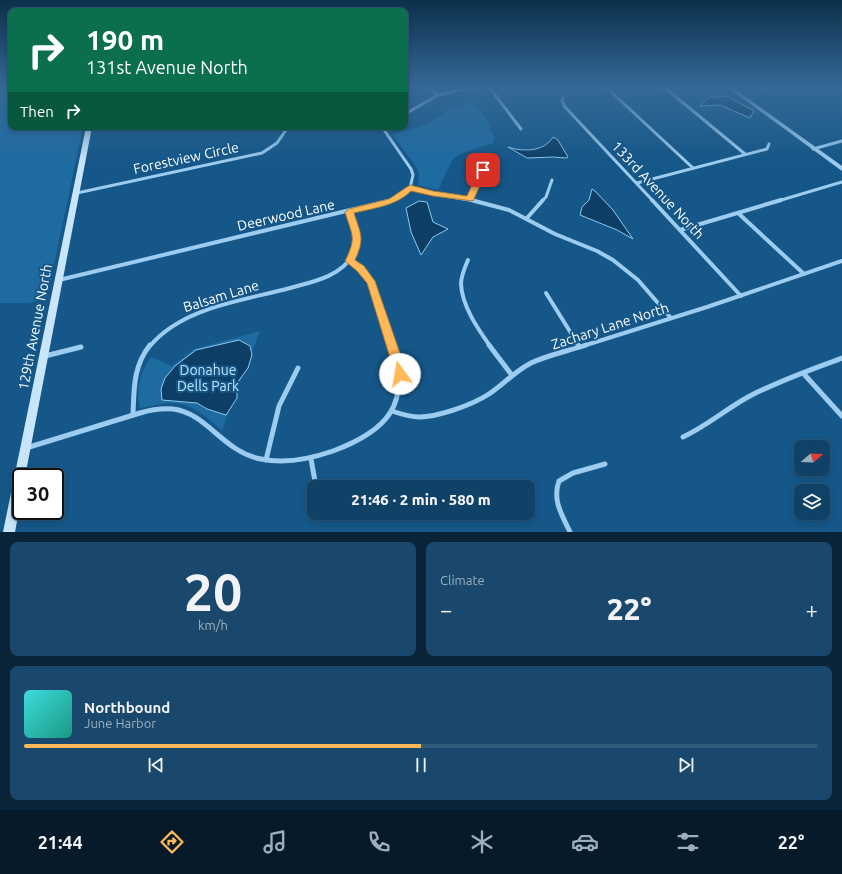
<!DOCTYPE html>
<html lang="en">
<head>
<meta charset="utf-8">
<style>
  body { margin:0; font-family:Ubuntu,sans-serif; background:#19486c; color:#f1f3f6; height:100vh; display:flex; flex-direction:column; font-size:15px; white-space:nowrap }
  * { box-sizing:border-box; margin:0 }
  p { font-size:13px; color:#9cafbf }
  .icon { flex:none; width:22px; height:22px; fill:none; stroke:currentColor; stroke-width:2; stroke-linecap:round; stroke-linejoin:round }
  .map { position:relative; height:532px; overflow:hidden }
  .side { display:flex; flex-direction:column; gap:10px; padding:10px; background:#092438; flex:1 }
  .side>* { flex:none }
  .guide { position:absolute; left:8px; top:8px; width:400px; height:122px; border-radius:8px; box-shadow:0 2px 6px #0003,0 0 0 1px #305a7a; background:#0b6e4f; color:#fff; overflow:hidden }
  .needle { width:26px; rotate:71deg }
  .fabs { position:absolute; left:794px; top:440px; display:grid; gap:8px }
  .fabs a { display:grid; place-items:center; width:36px; height:36px; border-radius:8px; background:#104166; box-shadow:0 2px 6px #0003,0 0 0 1px #305a7a; font-size:20px }
  .speed { position:absolute; left:12px; top:468px; display:flex; gap:8px; font-size:20px; font-weight:700; text-align:center }
  .speed>* { display:grid; place-content:center; width:52px; height:52px; border-radius:50%; background:#104166; box-shadow:0 2px 6px #0003,0 0 0 1px #305a7a; line-height:1 }
  .speed .limit { border:2px solid #111; border-radius:6px; background:#fff; color:#111 }
  .pin { position:absolute; display:grid; place-items:center; width:34px; height:34px; color:#fff; margin:-17px; border-radius:8px; box-shadow:0 2px 6px #0006 }
  .me { position:absolute; width:44px; margin:-22px; rotate:347deg; stroke-linejoin:round; filter:drop-shadow(0 0 3px #0008) }
  .turn { display:flex; align-items:center; gap:14px; height:84px; padding:0 12px; font-size:18px }
  .turn .icon { width:52px; height:52px; stroke-width:2.5 }
  .turn b { display:block; font-size:28px; line-height:34px }
  .then { display:flex; align-items:center; height:38px; padding:0 12px; background:#0003; gap:8px; font-size:15px }
  .big { font-size:30px; font-weight:800; line-height:1.1 }
  .side .widget { flex:1; display:flex; flex-direction:column; justify-content:center; gap:6px; min-width:0; padding:0 14px; border-radius:8px; background:#19486c }
  .side .dial { align-items:center; gap:0 }
  .dial b { font-size:52px; line-height:1 }
  .song { display:flex; align-items:center; gap:12px }
  .cover { width:48px; height:48px; border-radius:6px; background:linear-gradient(135deg,hsl(180 70% 55%),hsl(170 70% 35%)) }
  .played { height:4px; border-radius:2px; background:linear-gradient(90deg,#ffb959 50%,#305a7a 50%) }
  .keys { display:flex; justify-content:space-around; direction:ltr }
  .heat { display:flex; justify-content:space-between; align-items:center; font-size:22px; direction:ltr }
  .side .tiles { flex:1; display:grid; gap:10px; grid-template-columns:1fr 1fr }
  .widget:last-child { grid-column:span 2 }
  .trip { position:absolute; left:307px; top:480px; width:228px; height:40px; border-radius:8px; background:#104166; box-shadow:0 2px 6px #0003,0 0 0 1px #305a7a; font-weight:800; line-height:40px; text-align:center }
  .dock { display:flex; height:64px; justify-content:space-around; align-items:center; background:#061a29; color:#9cafbf }
  .dock .icon { width:28px; height:28px }
  .dock .on { color:#ffb959 }
  .dock b { font-size:18px; color:#f1f3f6 }
  .map>svg:first-child { display:block }
  .green { fill:#1e6ba2 }
  .water { fill:#0d3e65; stroke:#8ec9f1 }
  .lines { fill:none; stroke-linecap:round; stroke-linejoin:round }
  .minor-far2 { stroke:#9cccef; stroke-width:3 }
  .minor-far1 { stroke:#9cccef; stroke-width:4 }
  .minor { stroke:#9cccef; stroke-width:5 }
  .tertiary { fill:#9cccef; fill-rule:evenodd }
  .secondary { fill:#c9e5fa; fill-rule:evenodd }
  .route { fill:#ffb959; stroke:#a6783a }
  .labels { text-anchor:middle; dominant-baseline:central; stroke-width:4; stroke-linejoin:round; paint-order:stroke }
  .street-label { font-size:14px; fill:#fff; stroke:#155788 }
  .park-label { font-size:14px; fill:#c2e3fb; stroke:#155788 }
</style>
</head>
<body>
<div class="map">
<svg width="842" height="532" viewBox="0 0 842 532">
  <rect width="100%" height="100%" fill="#155788"/>
  <g class="green">
    <path d="M0,87H11V127H83L47,298L30,303H0Z"/>
    <path d="M474,102L492,127L489,128L495,138L493,143L460,154L452,160L438,190L418,185L419,174L417,168L392,134L418,127L429,123L451,108Z"/>
    <path d="M260,331L222,430C189,403 184,398 140,408C135,392 141,369 151,357L172,366L194,349Z"/>
  </g>
  <g class="water">
    <path d="M727,96L754,111L750,118L720,105L700,106L708,98Z"/>
    <path d="M553,137L558,140L568,157L566,158L553,157L527,158L508,147C523,152 544,152 553,137Z"/>
    <path d="M592,189L595,191L613,210L633,239L617,230L580,215L582,207L589,200Z"/>
    <path d="M419,201L427,202L433,222L448,229L433,237L421,255L411,232L406,208Z"/>
    <path d="M239,340L250,346L252,355L248,368L237,383V398L226,415L207,409L197,403L162,400L161,389L165,378L175,366L196,350Z"/>
  </g>
  <g class="lines">
    <g class="minor-far2">
      <path d="M428,87L438,95"/>
      <path d="M489,87L521,129"/>
      <path d="M606,87L693,168"/>
      <path d="M664,87L745,154"/>
      <path d="M563,98L562,101L565,107L653,201"/>
      <path d="M405,114L438,95L474,87"/>
      <path d="M382,127L411,169L413,175L410,188"/>
      <path d="M813,149L842,141"/>
      <path d="M637,183L767,149L769,144"/>
      <path d="M77,193L262,153L277,143L288,127"/>
      <path d="M470,199L483,170"/>
      <path d="M390,201L402,196L410,188L433,194L475,201"/>
      <path d="M542,201L546,197L552,180"/>
      <path d="M778,201L842,182"/>
    </g>
    <g class="minor-far1">
      <path d="M471,200L509,210L555,234L597,251L613,260L638,280L671,318"/>
      <path d="M652,200L741,296"/>
      <path d="M738,213L804,274"/>
      <path d="M527,218L543,200"/>
      <path d="M680,230L781,200"/>
      <path d="M468,260C465,267 461,276 461,284C462,306 478,329 490,346"/>
      <path d="M350,261L361,269L371,281L393,346"/>
      <path d="M59,280L392,200"/>
      <path d="M546,293L579,346"/>
      <path d="M150,346C183,307 242,301 290,288C312,282 340,277 353,255C361,241 354,226 349,212"/>
      <path d="M583,346L707,307L842,261"/>
    </g>
    <g class="minor">
      <path d="M489,345L511,374"/>
      <path d="M578,345L579,347"/>
      <path d="M45,356L81,347"/>
      <path d="M803,373L842,416"/>
      <path d="M392,411C401,414 409,417 419,417C438,417 472,405 489,394C503,385 515,371 531,363C548,355 568,351 586,345"/>
      <path d="M133,415C134,390 133,366 150,345"/>
      <path d="M683,437C707,426 726,409 748,397C778,381 810,370 842,358"/>
      <path d="M26,448L140,413C150,410 162,408 173,409C207,413 223,452 261,459C286,464 310,459 333,451C387,431 412,404 392,345"/>
      <path d="M311,459L316,487"/>
      <path d="M266,460L279,406L298,368"/>
      <path d="M570,532C562,515 552,500 559,481L573,473L605,464"/>
    </g>
    <path class="tertiary" d="M727,87H732L842,166V171Z"/>
    <path class="secondary" d="M86,127H92L25,477H21V500L15,532H3Z"/>
  </g>
  <linearGradient id="sky" x2="0" y2="1"><stop stop-color="#0c304b"/><stop offset="0.54" stop-color="#356996"/><stop offset="1" stop-color="#356996" stop-opacity="0"/></linearGradient>
  <rect width="842" height="162" fill="url(#sky)"/>
  <path class="route" d="M483,167L487,170L473,201L433,196L411,191C396,206 374,208 354,213C361,235 365,238 355,260L364,266L375,281L403,362L406,374L404,377L400,379L396,377L367,283L357,271L345,261C357,237 352,236 345,212L349,209L389,199L410,185L433,191L467,196L479,170Z"/>
  <g class="labels">
    <g class="street-label">
      <text transform="translate(186 158) rotate(-12)">Forestview Circle</text>
      <text transform="translate(658 190) rotate(47)">133rd Avenue North</text>
      <text transform="translate(286 215) rotate(-13)">Deerwood Lane</text>
      <text transform="translate(221 296) rotate(-17)">Balsam Lane</text>
      <text transform="translate(610 326) rotate(-18)">Zachary Lane North</text>
      <text transform="translate(35 327) rotate(-79)">129th Avenue North</text>
    </g>
    <g class="park-label">
      <text x="208" y="370">Donahue<tspan x="208" dy="16">Dells Park</tspan></text>
    </g>
  </g>
</svg>
<div class="fabs">
<a><svg class="needle" viewBox="-14 -14 28 28"><path d="M0-13l5 13h-10z" fill="#e53935"/><path d="M0 13l5-13h-10z" fill="#9cafbf"/></svg></a>
<a><svg class="icon" aria-label="layers" viewBox="0 0 24 24"><path d="M12 4l9 5-9 5-9-5zM3 14l9 5 9-5"/></svg></a>
</div>
<div class="speed"><div class="limit">30</div></div>
<div class="pin" style="left:483px;top:170px;background:#d93025"><svg class="icon" aria-label="arrive" viewBox="0 0 24 24"><path d="M6 21V4h12l-3 4 3 4H6"/></svg></div>
<svg class="me" style="left:400px;top:374px" viewBox="-20 -20 40 40"><circle r="19" fill="#fff"/><path d="M0-13L10 11 0 6-10 11z" fill="#ffb959"/></svg>
<div class="trip">21:46 · 2 min · 580 m</div>
<div class="guide">
<div class="turn"><svg class="icon" aria-label="right" viewBox="0 0 24 24"><path d="M7 20v-9h11M14 6l5 5-5 5"/></svg><div><b>190 m</b>131st Avenue North</div></div>
<div class="then">Then<svg class="icon" aria-label="right" viewBox="0 0 24 24"><path d="M7 20v-9h11M14 6l5 5-5 5"/></svg></div>
</div>
</div>
<section class="side">
<div class="tiles">
<div class="widget dial"><b>20</b><p>km/h</p></div>
<div class="widget"><p>Climate</p>
<div class="heat"><a>−</a><b class="big">22°</b><a>+</a></div>
</div>
<div class="widget">
<div class="song"><i class="cover"></i><div><b>Northbound</b><p>June Harbor</p></div></div>
<div class="played"></div>
<div class="keys"><svg class="icon" aria-label="previous" viewBox="0 0 24 24"><path d="M18 5L8 12l10 7zM5 5v14"/></svg><svg class="icon" aria-label="pause" viewBox="0 0 24 24"><path d="M8 5v14M16 5v14"/></svg><svg class="icon" aria-label="next" viewBox="0 0 24 24"><path d="M6 5l10 7-10 7zM19 5v14"/></svg></div>
</div>
</div>
</section>
<nav class="dock">
<b>21:44</b>
<svg class="icon on" aria-label="directions" viewBox="0 0 24 24"><path d="M12 3l9 9-9 9-9-9zM9 14v-3h6M13 9l2 2-2 2"/></svg>
<svg class="icon" aria-label="music" viewBox="0 0 24 24"><path d="M9 18V5l10-2v13"/><circle cx="6" cy="18" r="3"/><circle cx="16" cy="16" r="3"/></svg>
<svg class="icon" aria-label="phone" viewBox="0 0 24 24"><path d="M5 4h4l2 5-3 2q2 4 5 5l2-3 5 2v4C11 20 4 13 5 4z"/></svg>
<svg class="icon" aria-label="climate" viewBox="0 0 24 24"><path d="M12 3v18M4 7l16 10M4 17L20 7"/></svg>
<svg class="icon" aria-label="car" viewBox="0 0 24 24"><path d="M5 17H2v-5l4-1 3-4h7l3 4 3 1v5h-3M9 17h6M6 11h13"/><circle cx="7" cy="17" r="2"/><circle cx="17" cy="17" r="2"/></svg>
<svg class="icon" aria-label="filters" viewBox="0 0 24 24"><path d="M4 7h16M4 17h16"/><circle cx="9" cy="7" r="2"/><circle cx="15" cy="17" r="2"/></svg>
<b>22°</b>
</nav>
</body>
</html>
